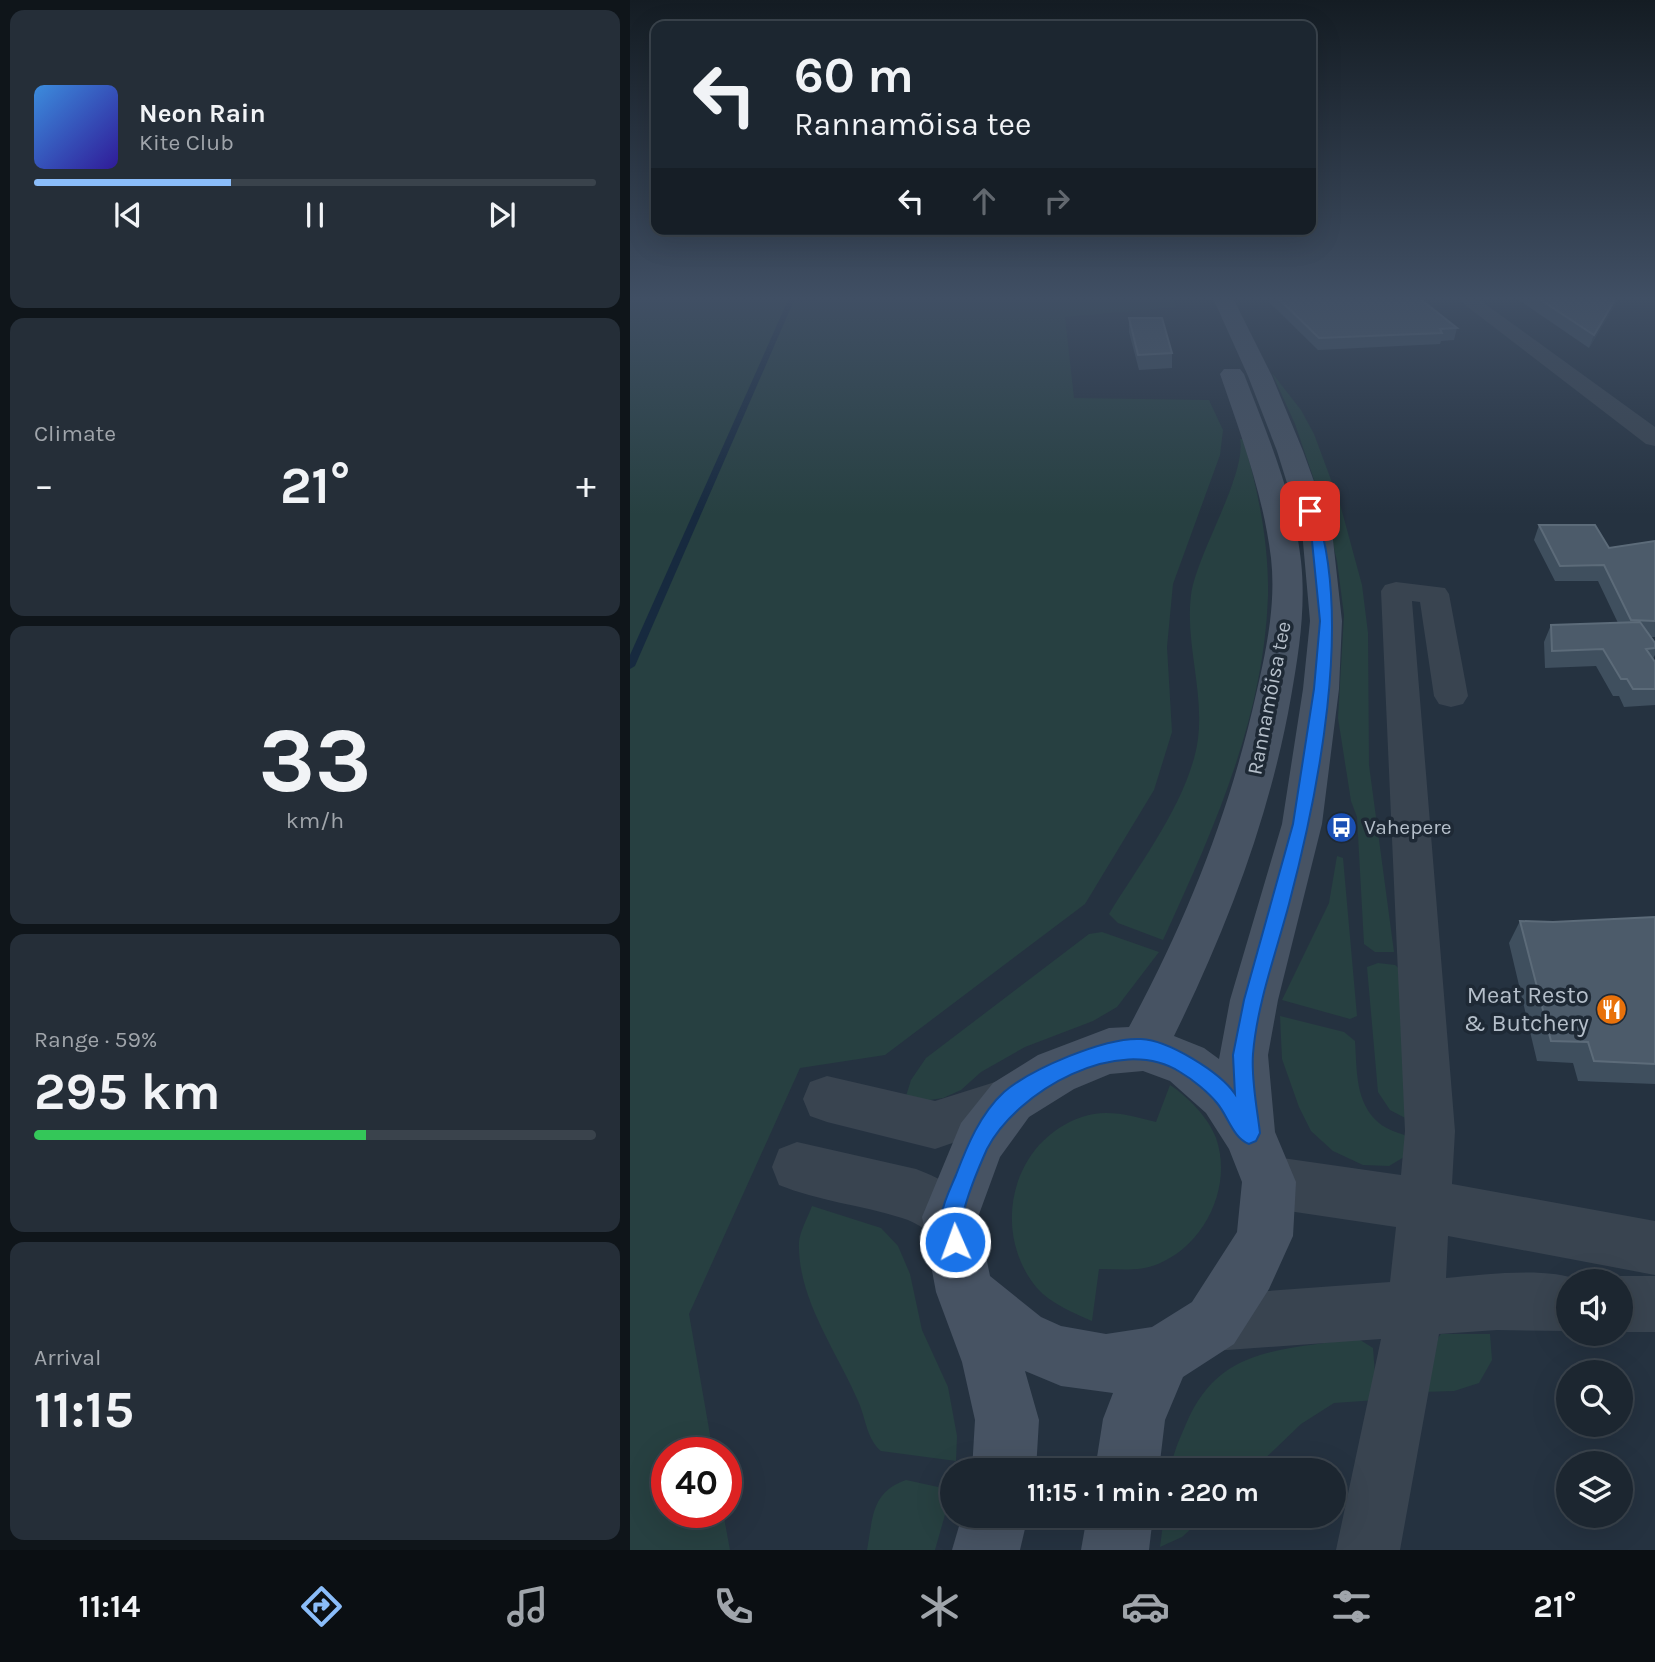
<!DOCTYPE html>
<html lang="en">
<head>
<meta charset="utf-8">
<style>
  body { margin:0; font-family:Karla,sans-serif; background:#252e38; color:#f1f3f6; height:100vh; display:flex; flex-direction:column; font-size:26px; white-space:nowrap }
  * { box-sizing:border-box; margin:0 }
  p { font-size:23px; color:#a0a5ab }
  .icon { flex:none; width:38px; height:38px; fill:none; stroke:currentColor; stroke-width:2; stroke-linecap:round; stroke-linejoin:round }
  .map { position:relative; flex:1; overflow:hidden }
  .drawer { display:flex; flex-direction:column; gap:10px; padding:10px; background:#0f151a; width:630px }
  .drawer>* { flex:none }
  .banner { position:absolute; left:21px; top:21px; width:665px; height:214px; border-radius:14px; box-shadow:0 7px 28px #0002,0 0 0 2px #3a434c; background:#1c2630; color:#f1f3f6; overflow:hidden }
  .controls { position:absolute; left:926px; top:1269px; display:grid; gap:14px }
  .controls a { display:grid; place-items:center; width:77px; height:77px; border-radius:50%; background:#1c2630; box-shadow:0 7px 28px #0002,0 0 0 2px #3a434c; font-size:35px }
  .speed { position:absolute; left:21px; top:1437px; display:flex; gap:14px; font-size:35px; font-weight:700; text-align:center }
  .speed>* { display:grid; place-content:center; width:91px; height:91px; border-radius:50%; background:#1c2630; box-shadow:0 7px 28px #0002,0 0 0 2px #3a434c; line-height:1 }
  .speed .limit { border:10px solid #d22; background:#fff; color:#111 }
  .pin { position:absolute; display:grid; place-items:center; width:60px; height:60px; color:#fff; margin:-30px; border-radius:14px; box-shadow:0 4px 10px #0006 }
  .me { position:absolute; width:77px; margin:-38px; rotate:358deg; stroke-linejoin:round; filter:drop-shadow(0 0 5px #0008) }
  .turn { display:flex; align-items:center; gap:24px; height:147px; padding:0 28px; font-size:32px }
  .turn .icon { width:91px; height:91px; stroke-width:2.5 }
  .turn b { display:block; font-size:49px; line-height:60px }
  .lanes { display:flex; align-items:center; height:66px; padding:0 28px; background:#0003; justify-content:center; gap:35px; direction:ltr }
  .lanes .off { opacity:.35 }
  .big { font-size:52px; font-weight:700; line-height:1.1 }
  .drawer .tile { flex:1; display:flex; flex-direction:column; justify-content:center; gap:10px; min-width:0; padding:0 24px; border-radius:14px; background:#252e38 }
  .drawer .dial { align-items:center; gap:0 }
  .dial b { font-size:91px; line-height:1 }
  .song { display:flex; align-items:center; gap:21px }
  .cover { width:84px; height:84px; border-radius:10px; background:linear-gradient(135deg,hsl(210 70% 55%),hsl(250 70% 35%)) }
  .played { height:7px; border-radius:4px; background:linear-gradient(90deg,#8bbdfa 35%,#3a434c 35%) }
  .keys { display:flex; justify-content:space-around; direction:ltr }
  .heat { display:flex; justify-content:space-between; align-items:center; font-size:38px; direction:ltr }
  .charge { height:10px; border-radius:5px; background:linear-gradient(90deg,#34c759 59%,#3a434c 0) }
  .trip { position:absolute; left:310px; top:1458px; width:406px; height:70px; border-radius:35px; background:#1c2630; box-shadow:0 7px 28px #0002,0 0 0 2px #3a434c; font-weight:700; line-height:70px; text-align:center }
  .menu { display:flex; height:112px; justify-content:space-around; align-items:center; background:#0b0f13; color:#a0a5ab }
  .menu .icon { width:49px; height:49px }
  .menu .current { color:#8bbdfa }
  .menu b { font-size:32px; color:#f1f3f6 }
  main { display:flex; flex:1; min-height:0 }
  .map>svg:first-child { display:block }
  .green { fill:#274041 }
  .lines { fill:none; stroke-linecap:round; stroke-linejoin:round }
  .stream { fill:#172a3f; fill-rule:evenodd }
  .street { fill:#394450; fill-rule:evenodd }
  .secondary { fill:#475363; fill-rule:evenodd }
  .wall { fill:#3f4f5e }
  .shaded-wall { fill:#2f3f4d }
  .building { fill:#4c5b6a; stroke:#5c6b79; stroke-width:2 }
  .route { fill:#1a73e8; stroke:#114b97; stroke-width:2 }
  .labels { text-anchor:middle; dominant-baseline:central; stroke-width:7; stroke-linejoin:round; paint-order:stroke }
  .street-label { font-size:21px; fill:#b5bfca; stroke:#1e2935 }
  .poi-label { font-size:21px; fill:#b5bfca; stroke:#1e2935; text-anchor:start }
  .near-poi-label { font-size:24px; fill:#b5bfca; stroke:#1e2935; text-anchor:end }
</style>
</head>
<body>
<main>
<section class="drawer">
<div class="tile">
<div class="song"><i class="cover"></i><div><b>Neon Rain</b><p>Kite Club</p></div></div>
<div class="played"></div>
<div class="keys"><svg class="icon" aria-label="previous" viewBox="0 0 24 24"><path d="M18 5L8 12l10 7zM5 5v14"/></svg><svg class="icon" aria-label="pause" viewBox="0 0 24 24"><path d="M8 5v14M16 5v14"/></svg><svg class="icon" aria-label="next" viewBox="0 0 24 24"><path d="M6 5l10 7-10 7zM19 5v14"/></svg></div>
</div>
<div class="tile"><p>Climate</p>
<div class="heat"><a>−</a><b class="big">21°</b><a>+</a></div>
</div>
<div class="tile dial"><b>33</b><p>km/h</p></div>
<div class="tile"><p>Range · 59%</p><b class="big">295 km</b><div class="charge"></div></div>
<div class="tile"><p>Arrival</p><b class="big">11:15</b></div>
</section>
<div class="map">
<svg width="1025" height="1550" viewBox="0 0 1025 1550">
  <rect width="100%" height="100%" fill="#253240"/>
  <g class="green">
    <path d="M0,298H162L160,304L201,298H543L546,307L435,317L444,398L579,400L593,430L590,455L543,584L537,647L542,732L524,790L455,904L255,1055L170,1068L59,1314L83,1452H37V1512H93L100,1550H0Z"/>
    <path d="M642,373L671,410L684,434L710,504L732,585L738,633L739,765L764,952H745L734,944L727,817L721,801L708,718L714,615L707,561L696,515L665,424Z"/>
    <path d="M610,439H613C628,489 639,543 638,596C634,718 583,831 533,940L488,923L479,914C510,863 560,798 568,739C574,691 555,642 561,595C567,553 617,474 610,439Z"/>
    <path d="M707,856L713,858L727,1016L720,1019L652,1000L699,903Z"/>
    <path d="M472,932L529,952L487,1007L463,1021L395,1047L351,1072L331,1090L313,1098L293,1101L276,1096L281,1080L296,1058L459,934Z"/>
    <path d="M748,963L765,965L771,970L779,1120L760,1110L748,1092L737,967Z"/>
    <path d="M650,1016L714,1032L725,1041C727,1070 725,1103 749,1123C757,1130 770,1133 779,1137L774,1157L759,1166L733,1165L703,1151L681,1131L669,1107L652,1059Z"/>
    <path d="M540,1085C558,1097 578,1117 586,1138C603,1186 575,1245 528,1264C509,1272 489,1269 469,1269L462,1321C444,1313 421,1304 407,1288C360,1232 381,1141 452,1117C476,1108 503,1116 526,1122Z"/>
    <path d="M182,1206L251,1228L268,1246L280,1274L292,1330L318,1387L327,1436L326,1461L251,1451C237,1439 236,1420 229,1403C208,1353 167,1299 169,1242C170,1231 178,1217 182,1206Z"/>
    <path d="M811,1334H860L862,1360L849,1383L824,1391L791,1392L800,1349Z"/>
    <path d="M727,1338L743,1348L747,1400L704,1403L671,1424L623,1470H540C543,1454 549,1440 556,1424C589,1345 653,1351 727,1338Z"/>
    <path d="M276,1480L322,1490L305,1550H237C243,1518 241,1492 276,1480Z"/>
    <path d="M534,1516H575L552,1537L530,1547Z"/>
  </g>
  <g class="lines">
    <path class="stream" d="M159,298H165L5,666L0,669V655Z"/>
    <g class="street">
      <path d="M826,298H847L1025,427V446L1016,444Z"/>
      <path d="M766,582L815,588L819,594L838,696L833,704L821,707L809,704L804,696L790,602L782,601L825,1131L822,1184L1025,1221V1275L818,1236L816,1278C855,1275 916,1266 952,1281H938V1331L867,1330L809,1334L770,1550H706L751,1339L583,1351L563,1343L555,1323L563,1303L583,1295L760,1282L766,1227L639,1208L621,1200L613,1182L621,1164L639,1156L771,1175L775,1131L751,591L755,585Z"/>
      <path d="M197,1076L305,1101L381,1077L398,1083L405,1100L398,1117L305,1149L197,1122L180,1116L173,1099L180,1082Z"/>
      <path d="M167,1142L286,1169C313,1180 335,1189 346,1217L339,1236L320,1243C303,1237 288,1222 272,1218C231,1205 188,1201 149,1185L142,1167L149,1149Z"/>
      <path d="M990,1276H1025V1332H990V1281H978Z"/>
    </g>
    <g class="secondary">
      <path d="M583,298H603L642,376L673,451L702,531L712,621L709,689L692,824L648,1000L638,1055L645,1132L666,1182L663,1236L639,1289L604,1344L553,1377L535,1420L529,1470H465L473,1419L483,1393L431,1386L395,1371L409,1420L406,1470H342L345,1420L332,1362L306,1292L292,1217L331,1123L363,1083L408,1055L479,1028L499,1027C558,917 600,812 627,690C637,647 646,602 641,558C633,494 611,435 590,374L594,369H610L614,374C637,434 664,496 671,561C676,607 669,652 661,697C640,816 597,928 544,1036L574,1048L589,1059L600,1000L652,824L673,689L680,621L672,531L647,451L618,376ZM513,1071L540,1081L576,1113L599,1149L612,1182L607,1232L562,1302L522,1327L476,1334L431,1326L411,1317L360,1276L348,1217L370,1157L399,1117L444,1089L480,1074Z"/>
      <path d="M332,1516H398L390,1550H322Z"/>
      <path d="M457,1516H523L519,1550H451Z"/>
    </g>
  </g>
  <g class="wall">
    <path d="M640,298H789L827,328L824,340L811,341L810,344L688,350L639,302Z"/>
    <path d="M886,298H989L959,348Z"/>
    <path d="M499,318L542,353V368L509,370L499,332Z"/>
    <path d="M909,525L979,548L1025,541V637H1021L1025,643V655L1023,659L1025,662V705L994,707L989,696H983L966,666L915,668L914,642L921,625L988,623L968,581H925L904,540Z"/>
    <path d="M1025,917V1084L948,1081L943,1063L907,1061L879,943L890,921L923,922Z"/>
  </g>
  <path class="shaded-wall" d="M986,298H989L959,348L964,335Z"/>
  <g class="building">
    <path d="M648,298H789L827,328L810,329L812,333L689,338Z"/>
    <path d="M908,298H986L964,335Z"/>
    <path d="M499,318H532L542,353L508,355Z"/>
    <path d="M909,525H965L979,548L1025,541V621L1001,620L974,565L930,566Z"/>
    <path d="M1010,622L1025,643V648L1016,649L1025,662V689H1003L997,679H991L973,649L922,651L921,625Z"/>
    <path d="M1025,917V1064L964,1061L958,1042L921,1041L890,921L923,922Z"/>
  </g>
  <linearGradient id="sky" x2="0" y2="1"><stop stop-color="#141c23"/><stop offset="0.58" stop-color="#404f64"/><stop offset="1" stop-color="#404f64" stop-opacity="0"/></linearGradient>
  <rect width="1025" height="515" fill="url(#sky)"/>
  <path class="route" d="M680,507L686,511C723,621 688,794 659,904C646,953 627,1004 623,1054C621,1079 627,1108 630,1133L626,1141L619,1144C603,1138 598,1116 587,1103C578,1092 562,1079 550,1072C489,1033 387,1091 357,1149C348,1169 338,1194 333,1214C330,1227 339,1237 333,1250L325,1254L317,1250C304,1219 314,1203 326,1175C337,1146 350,1114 374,1092C401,1069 475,1037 511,1039C538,1040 590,1072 605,1094L603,1055L614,1000L663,824L684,689L690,621L681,531L675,511Z"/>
  <defs>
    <symbol id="bus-disc" viewBox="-11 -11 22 22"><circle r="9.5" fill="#1a4fb4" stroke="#1e2935"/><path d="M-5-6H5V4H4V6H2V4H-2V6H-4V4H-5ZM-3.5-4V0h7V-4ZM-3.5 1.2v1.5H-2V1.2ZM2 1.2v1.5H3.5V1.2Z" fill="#fff"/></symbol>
    <symbol id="restaurant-disc" viewBox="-11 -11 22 22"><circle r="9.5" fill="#e8710a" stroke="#1e2935"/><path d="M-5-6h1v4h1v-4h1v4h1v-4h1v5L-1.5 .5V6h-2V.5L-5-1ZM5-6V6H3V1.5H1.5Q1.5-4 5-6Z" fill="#fff"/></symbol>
  </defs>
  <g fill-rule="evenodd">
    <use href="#bus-disc" x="694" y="810" width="35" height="35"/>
    <use href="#restaurant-disc" x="964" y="992" width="35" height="35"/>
  </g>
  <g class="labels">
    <g class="street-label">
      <text transform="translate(639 698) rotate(-79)">Rannamõisa tee</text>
    </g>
    <g class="poi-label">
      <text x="734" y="827">Vahepere</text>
    </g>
    <g class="near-poi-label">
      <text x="959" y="995">Meat Resto<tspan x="959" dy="28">&amp; Butchery</tspan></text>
    </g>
  </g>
</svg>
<div class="controls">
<a><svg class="icon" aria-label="sound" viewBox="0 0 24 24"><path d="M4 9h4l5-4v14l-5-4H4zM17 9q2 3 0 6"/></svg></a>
<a><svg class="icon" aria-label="search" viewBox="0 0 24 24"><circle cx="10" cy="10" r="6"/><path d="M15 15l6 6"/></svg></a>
<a><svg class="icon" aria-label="layers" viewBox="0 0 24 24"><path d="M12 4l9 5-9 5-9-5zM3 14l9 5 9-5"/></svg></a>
</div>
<div class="speed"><div class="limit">40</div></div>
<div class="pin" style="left:680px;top:511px;background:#d93025"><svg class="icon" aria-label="arrive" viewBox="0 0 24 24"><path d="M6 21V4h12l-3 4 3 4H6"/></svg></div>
<svg class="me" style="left:325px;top:1242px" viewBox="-20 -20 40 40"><circle r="17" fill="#1a73e8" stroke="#fff" stroke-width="3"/><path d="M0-11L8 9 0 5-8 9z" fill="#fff"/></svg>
<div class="trip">11:15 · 1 min · 220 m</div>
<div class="banner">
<div class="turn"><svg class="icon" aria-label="left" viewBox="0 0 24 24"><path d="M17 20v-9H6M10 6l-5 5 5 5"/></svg><div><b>60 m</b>Rannamõisa tee</div></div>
<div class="lanes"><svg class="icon" aria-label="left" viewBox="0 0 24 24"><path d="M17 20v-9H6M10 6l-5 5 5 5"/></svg><svg class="icon off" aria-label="ahead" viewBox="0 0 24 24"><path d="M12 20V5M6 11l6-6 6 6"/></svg><svg class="icon off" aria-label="right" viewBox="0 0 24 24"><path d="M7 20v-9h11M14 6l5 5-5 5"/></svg></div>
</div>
</div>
</main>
<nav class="menu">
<b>11:14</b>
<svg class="icon current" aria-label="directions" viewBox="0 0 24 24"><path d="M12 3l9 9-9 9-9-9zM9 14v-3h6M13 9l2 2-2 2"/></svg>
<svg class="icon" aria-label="music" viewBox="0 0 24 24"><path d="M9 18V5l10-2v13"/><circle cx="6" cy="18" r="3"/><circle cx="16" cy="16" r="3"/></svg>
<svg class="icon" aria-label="phone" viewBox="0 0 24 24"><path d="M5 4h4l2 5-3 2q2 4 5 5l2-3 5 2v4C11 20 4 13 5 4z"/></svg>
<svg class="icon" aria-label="climate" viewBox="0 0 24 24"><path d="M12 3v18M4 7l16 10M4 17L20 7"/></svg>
<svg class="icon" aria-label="car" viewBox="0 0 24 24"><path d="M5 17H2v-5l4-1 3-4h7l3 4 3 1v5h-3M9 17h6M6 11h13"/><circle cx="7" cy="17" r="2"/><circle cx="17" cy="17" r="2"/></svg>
<svg class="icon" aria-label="filters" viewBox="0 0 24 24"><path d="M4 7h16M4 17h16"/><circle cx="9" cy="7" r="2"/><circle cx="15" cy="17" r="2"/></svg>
<b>21°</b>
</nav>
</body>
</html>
